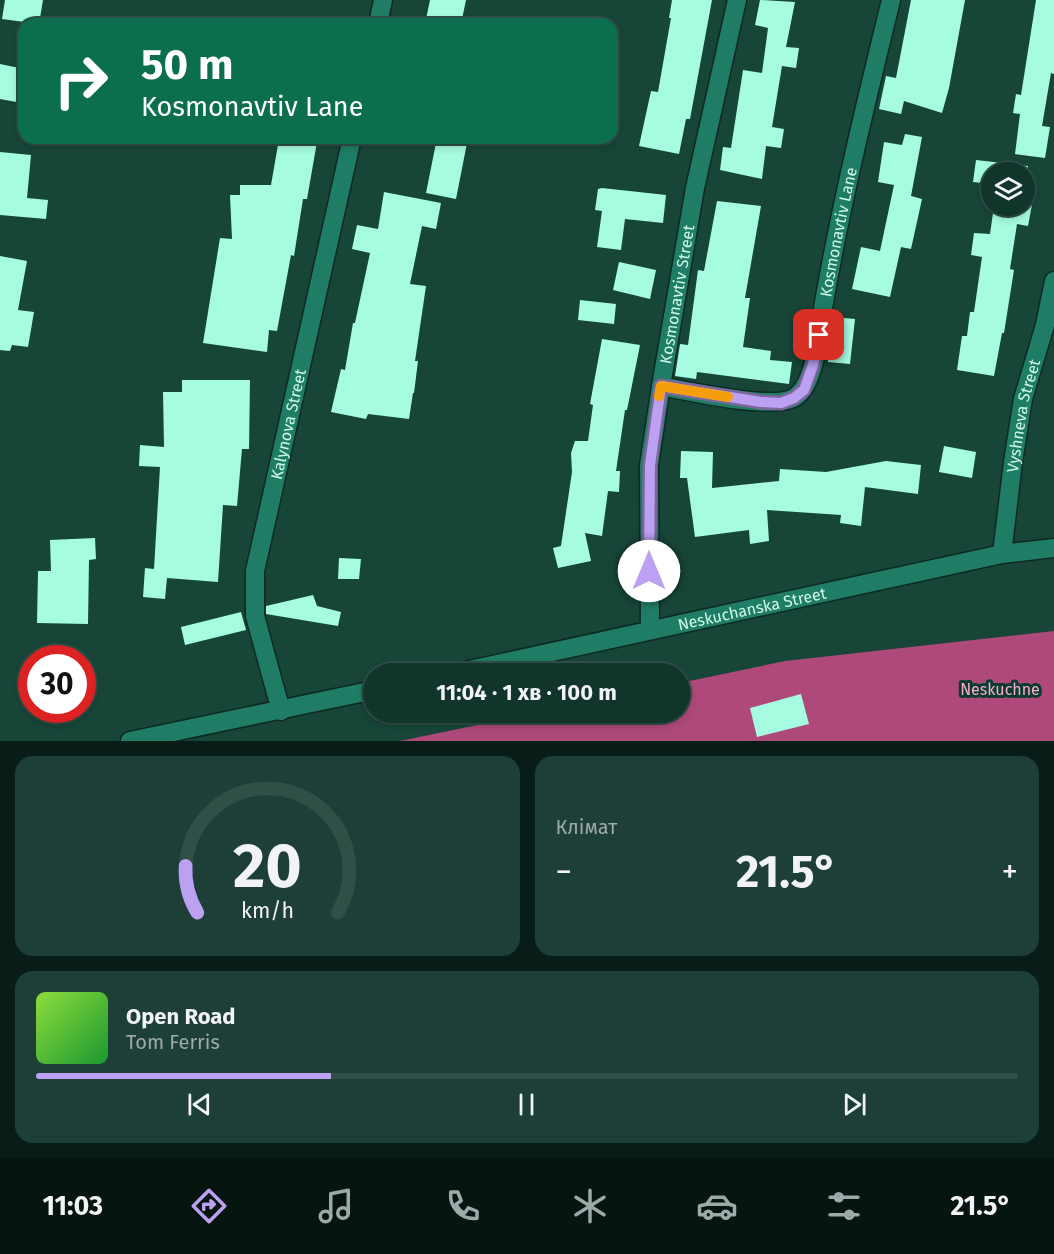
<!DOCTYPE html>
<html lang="uk">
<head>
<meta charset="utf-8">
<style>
  body { margin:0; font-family:"Fira Sans",sans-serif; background:#1e3f37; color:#f1f3f6; height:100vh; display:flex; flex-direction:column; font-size:22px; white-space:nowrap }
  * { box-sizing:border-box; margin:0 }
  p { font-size:20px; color:#9caaa9 }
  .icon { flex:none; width:33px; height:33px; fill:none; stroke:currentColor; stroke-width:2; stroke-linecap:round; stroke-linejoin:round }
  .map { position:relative; height:741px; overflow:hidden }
  .side { display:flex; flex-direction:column; gap:15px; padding:15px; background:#091d18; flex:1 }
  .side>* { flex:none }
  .hud { position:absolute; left:18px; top:18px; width:600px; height:126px; border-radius:18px; box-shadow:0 3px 9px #0003,0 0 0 2px #304f47; background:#0b6e4f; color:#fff; overflow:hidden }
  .tools { position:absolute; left:981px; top:162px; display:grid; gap:12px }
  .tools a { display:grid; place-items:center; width:54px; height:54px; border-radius:50%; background:#11342b; box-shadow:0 3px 9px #0003,0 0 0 2px #304f47; font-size:30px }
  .speed { position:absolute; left:18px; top:645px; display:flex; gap:12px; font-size:30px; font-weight:700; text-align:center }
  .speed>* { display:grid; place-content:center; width:78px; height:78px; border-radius:50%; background:#11342b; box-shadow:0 3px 9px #0003,0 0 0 2px #304f47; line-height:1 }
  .speed .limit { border:9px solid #d22; background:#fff; color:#111 }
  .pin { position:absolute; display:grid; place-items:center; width:51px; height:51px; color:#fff; margin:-26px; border-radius:12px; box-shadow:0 3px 9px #0006 }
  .me { position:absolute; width:66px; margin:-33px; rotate:0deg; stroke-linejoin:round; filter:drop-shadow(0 0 4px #0008) }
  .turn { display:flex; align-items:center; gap:21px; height:126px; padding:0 24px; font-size:27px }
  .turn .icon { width:78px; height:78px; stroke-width:2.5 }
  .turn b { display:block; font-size:42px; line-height:51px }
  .big { font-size:45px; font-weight:700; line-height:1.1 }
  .side .card { flex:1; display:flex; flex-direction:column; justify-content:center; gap:9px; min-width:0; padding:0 21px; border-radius:18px; background:#1e3f37 }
  .side .dial { align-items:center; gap:0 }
  .dial svg { height:156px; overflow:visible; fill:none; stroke:#304f47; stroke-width:7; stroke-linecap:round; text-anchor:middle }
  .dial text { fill:#f1f3f6; stroke:none }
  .song { display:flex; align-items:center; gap:18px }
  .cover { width:72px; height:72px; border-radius:9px; background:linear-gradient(135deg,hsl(90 70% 55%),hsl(130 70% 35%)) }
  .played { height:6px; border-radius:3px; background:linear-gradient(90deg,#bca0f2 30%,#304f47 30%) }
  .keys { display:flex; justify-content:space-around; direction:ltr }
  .heat { display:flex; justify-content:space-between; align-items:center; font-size:33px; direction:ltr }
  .side .tiles { flex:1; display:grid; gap:15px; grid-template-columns:1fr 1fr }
  .card:last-child { grid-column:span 2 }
  .trip { position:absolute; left:363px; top:663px; width:327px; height:60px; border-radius:30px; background:#11342b; box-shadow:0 3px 9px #0003,0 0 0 2px #304f47; font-weight:700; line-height:60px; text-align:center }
  .menu { display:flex; height:96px; justify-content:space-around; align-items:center; background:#071511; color:#9caaa9 }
  .menu .icon { width:42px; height:42px }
  .menu .current { color:#bca0f2 }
  .menu b { font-size:27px; color:#f1f3f6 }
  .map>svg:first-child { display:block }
  .forest { fill:#ae497a }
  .building { fill:#a5fce0 }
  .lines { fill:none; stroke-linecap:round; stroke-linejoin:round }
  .street-casing { stroke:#0e2921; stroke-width:21 }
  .secondary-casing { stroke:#0e2921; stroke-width:21 }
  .street { stroke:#1f7d66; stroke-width:18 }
  .secondary { stroke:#1f7d66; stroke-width:18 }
  .route-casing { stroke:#7a689d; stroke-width:15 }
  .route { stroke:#bca0f2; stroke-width:10 }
  .slow { stroke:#f59e0b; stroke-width:10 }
  .labels { text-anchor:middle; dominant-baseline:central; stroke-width:6; stroke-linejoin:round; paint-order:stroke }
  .street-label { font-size:16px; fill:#cff8ea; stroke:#0a3b2f }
  .park-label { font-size:16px; fill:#fcabce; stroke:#0a3b2f }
</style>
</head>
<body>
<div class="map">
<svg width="1054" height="741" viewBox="0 0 1054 741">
  <rect width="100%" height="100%" fill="#174639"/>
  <path class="forest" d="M1054,631V741H400L536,713L680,712V683L785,661Z"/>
  <g class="building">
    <path d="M5,0H43L39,24L2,19Z"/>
    <path d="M430,0H466L461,24H425Z"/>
    <path d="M672,0H712L690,119H686L679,154L639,146L651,91L658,92L671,18H669Z"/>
    <path d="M760,0L795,2L786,47L799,48L796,68L782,66L772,127L784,129L781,148L766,146L762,179L720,170L723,147L731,148L743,70L762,73L768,28L755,25Z"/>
    <path d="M911,0H965L949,88L942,113L904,101L901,114L879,109L886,76L896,78Z"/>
    <path d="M1036,0H1054V74L1051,73L1042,126L1050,127L1045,158L1015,154L1020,114L1013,113L1016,94L1021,95Z"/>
    <path d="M0,64L24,69L22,103L0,99Z"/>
    <path d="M905,134L922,137L911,196L922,199L911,249L901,247L890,297L852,289L861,247L880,251L894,185L878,182L884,142L902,145Z"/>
    <path d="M437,138H468L456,199L426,193Z"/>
    <path d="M279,139L317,142L307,199H303L294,256L291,255L277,331L269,330L267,352L203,343L220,238L232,239L230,195H240V185H271Z"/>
    <path d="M0,152L31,155L27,198L48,200L46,219L0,215Z"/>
    <path d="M976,160L1028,166L1024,187V172H992V184L973,182Z"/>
    <path d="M602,188L666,195L663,223L625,219L621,250L597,247L602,211L595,210L598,189Z"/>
    <path d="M384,192L441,203L436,229L422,226L410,284L426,286L415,361H418L414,393H413L409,419L368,414L366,419L331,412L341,369L345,370L353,323H355L370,253L352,249L357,225L378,229Z"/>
    <path d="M1024,197L1033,199L1028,226L1017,224L1010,269L1014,270L1004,333H1002L994,376L957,370L962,336H967L970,312H974L982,257L971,255L974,233L990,234L994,206H1024Z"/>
    <path d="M717,201L761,206L745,298H750L743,347L771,351L770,360L792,362L789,384L697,372L696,379L675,376L680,344L688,345L698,270L704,271Z"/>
    <path d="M0,256L27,261L18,310L34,312L28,347L12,345L10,351L0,350Z"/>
    <path d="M619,262L656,270L650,299L613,290Z"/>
    <path d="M580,300L616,304L614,324L578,320Z"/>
    <path d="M833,317L855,319L850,364L828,362Z"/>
    <path d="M602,339L640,345L627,410H625L616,471H620L619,492L608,491L602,536L585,533L591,561L558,568L553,548L561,546L572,472L571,453L575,441H588L593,405L590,404Z"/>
    <path d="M182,380H250L249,449H242L237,506L223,505L218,582L167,578L165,599L143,597L145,568L154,569L160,467L139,466L140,445L164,447L163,392H182Z"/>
    <path d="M944,446L976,452L972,478L939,472Z"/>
    <path d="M681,451L713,452L712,488L779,481L780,469L826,472L886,461L921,465L918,494L865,487L861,526L840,523L841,515L767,510L769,541L750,544L749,530L695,537L687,478H680Z"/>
    <path d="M95,538L96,559L89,560L88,624L37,623L38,571H51L50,540Z"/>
    <path d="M339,558L361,559L359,579H338Z"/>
    <path d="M313,595L317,606L341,612L338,626L266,614V606Z"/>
    <path d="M241,612L246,630L185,645L181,627Z"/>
    <path d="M801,694L809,724L757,737L750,708Z"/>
  </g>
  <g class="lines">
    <defs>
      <g id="street">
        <path d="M378,24L383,0"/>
        <path id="s1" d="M661,386C687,391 775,411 795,397C816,383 819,332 823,308C841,204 866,102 891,0"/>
        <path id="s2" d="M1002,554L1013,462L1023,399L1045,325L1054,281"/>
        <path id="s3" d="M650,630L649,465L661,386L695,188L737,0"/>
        <path id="s4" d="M281,711L255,616V571L352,138"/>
      </g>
      <g id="secondary">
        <path id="s5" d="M451,674L1002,554L1054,548"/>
        <path d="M130,741L374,690"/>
      </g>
    </defs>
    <use href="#street" class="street-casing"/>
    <use href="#secondary" class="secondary-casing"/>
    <use href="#street" class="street"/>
    <use href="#secondary" class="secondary"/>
  </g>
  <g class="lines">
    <defs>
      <path id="route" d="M649,571L650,465L661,386L761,402L781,403L794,398L804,390L813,365L819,335"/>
    </defs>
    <use href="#route" class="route-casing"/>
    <use href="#route" class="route"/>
    <path class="slow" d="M659,396L661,386L728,397"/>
  </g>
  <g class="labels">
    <g class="street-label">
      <text stroke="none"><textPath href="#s1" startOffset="309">Kosmonavtiv Lane</textPath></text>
      <text stroke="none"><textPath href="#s3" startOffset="338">Kosmonavtiv Street</textPath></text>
      <text stroke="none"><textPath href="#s2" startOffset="140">Vyshneva Street</textPath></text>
      <text stroke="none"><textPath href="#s4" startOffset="294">Kalynova Street</textPath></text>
      <text stroke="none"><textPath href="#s5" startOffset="308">Neskuchanska Street</textPath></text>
    </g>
    <g class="park-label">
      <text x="1000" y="689">Neskuchne</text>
    </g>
  </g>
</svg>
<div class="tools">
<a><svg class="icon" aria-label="layers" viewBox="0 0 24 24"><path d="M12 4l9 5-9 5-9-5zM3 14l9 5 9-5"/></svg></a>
</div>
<div class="speed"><div class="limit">30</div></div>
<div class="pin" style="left:819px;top:335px;background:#d93025"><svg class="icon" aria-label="arrive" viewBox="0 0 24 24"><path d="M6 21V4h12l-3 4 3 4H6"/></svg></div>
<svg class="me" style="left:649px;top:571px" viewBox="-20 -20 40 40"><circle r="19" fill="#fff"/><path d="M0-13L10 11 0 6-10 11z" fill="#bca0f2"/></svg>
<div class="trip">11:04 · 1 хв · 100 m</div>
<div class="hud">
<div class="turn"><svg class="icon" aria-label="right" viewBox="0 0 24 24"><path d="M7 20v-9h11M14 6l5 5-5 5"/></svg><div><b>50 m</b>Kosmonavtiv Lane</div></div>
</div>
</div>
<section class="side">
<div class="tiles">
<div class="card dial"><svg viewBox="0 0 100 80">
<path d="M14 69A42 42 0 1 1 86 69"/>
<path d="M14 69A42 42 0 0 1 8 45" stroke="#bca0f2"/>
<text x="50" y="56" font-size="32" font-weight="700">20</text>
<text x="50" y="72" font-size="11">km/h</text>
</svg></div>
<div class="card"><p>Клімат</p>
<div class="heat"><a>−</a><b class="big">21.5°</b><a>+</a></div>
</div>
<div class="card">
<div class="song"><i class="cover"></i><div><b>Open Road</b><p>Tom Ferris</p></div></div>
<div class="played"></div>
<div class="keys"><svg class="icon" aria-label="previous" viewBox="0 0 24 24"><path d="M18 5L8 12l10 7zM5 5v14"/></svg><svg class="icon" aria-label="pause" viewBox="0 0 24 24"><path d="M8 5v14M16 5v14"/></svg><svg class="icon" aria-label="next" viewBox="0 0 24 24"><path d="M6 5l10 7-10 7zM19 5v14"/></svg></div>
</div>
</div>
</section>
<nav class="menu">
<b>11:03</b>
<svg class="icon current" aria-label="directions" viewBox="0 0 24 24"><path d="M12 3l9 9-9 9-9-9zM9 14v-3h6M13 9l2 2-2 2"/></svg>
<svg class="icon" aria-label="music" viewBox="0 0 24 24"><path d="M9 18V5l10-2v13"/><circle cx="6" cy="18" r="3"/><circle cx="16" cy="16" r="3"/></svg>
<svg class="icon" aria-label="phone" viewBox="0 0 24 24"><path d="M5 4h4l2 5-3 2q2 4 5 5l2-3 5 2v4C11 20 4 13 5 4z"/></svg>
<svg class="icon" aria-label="climate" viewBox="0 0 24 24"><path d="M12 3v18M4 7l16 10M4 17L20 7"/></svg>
<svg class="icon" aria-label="car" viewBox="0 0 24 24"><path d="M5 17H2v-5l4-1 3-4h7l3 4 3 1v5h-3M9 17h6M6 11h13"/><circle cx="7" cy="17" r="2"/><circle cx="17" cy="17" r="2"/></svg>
<svg class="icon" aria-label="filters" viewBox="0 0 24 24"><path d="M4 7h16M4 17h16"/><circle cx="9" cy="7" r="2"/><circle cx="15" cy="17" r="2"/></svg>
<b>21.5°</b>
</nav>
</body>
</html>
